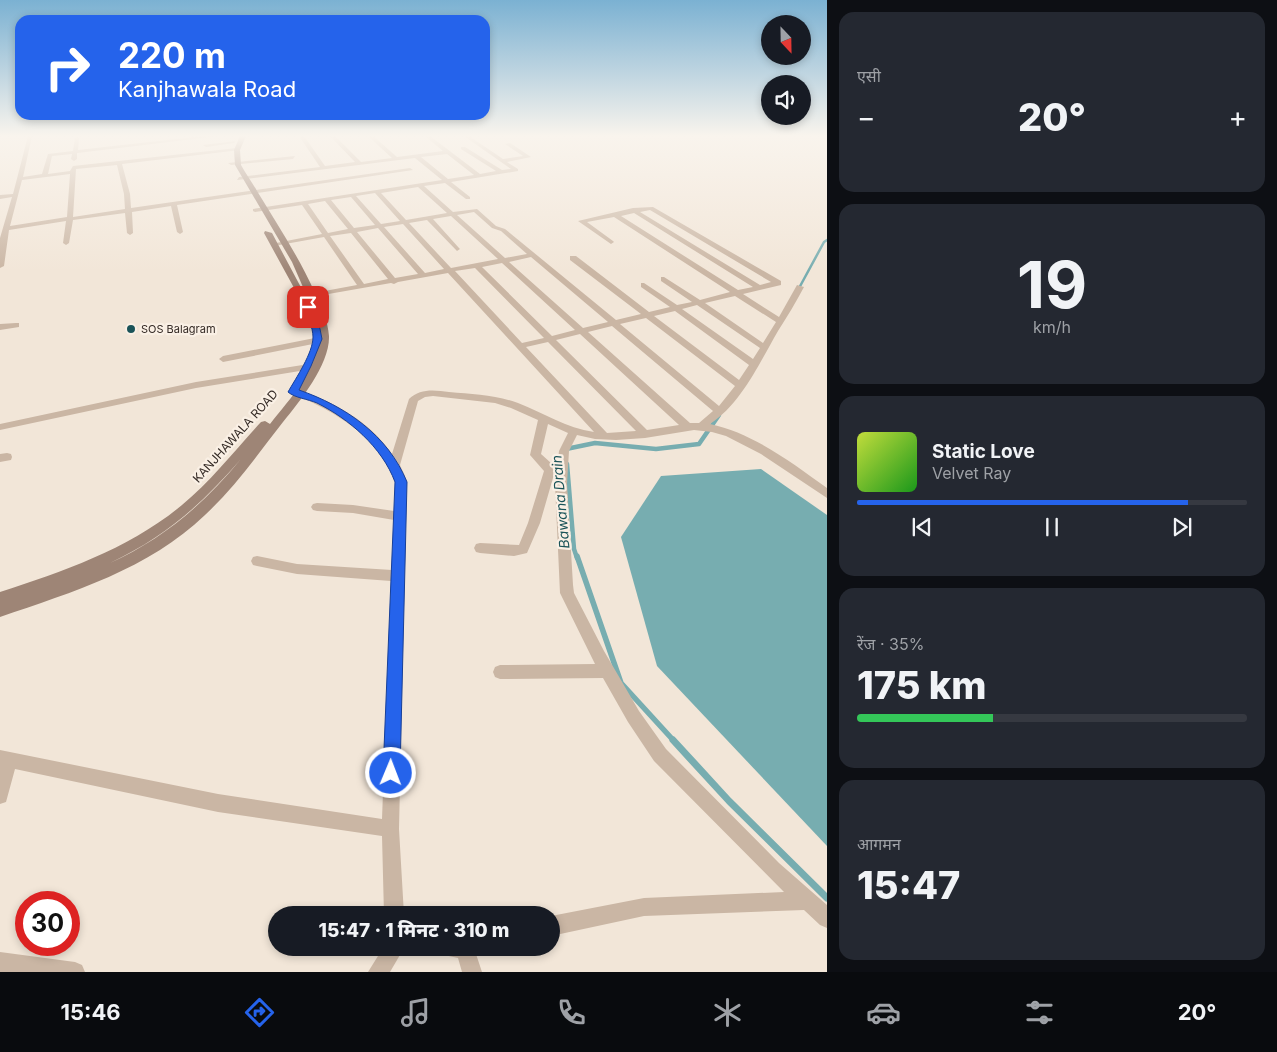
<!DOCTYPE html>
<html lang="hi">
<head>
<meta charset="utf-8">
<style>
  body { margin:0; font-family:Inter,"Noto Sans Devanagari",sans-serif; background:#242831; color:#f1f3f6; height:100vh; display:flex; flex-direction:column; font-size:19px; white-space:nowrap }
  * { box-sizing:border-box; margin:0 }
  p { font-size:16px; color:#9ea1a6 }
  .icon { flex:none; width:28px; height:28px; fill:none; stroke:currentColor; stroke-width:2; stroke-linecap:round; stroke-linejoin:round }
  .map { position:relative; flex:1; overflow:hidden }
  .sheet { display:flex; flex-direction:column; gap:12px; padding:12px; background:#0d0f14; width:450px }
  .sheet>* { flex:none }
  .banner { position:absolute; left:15px; top:15px; width:475px; height:105px; border-radius:15px; box-shadow:0 2px 8px #0003; background:#2563eb; color:#fff; overflow:hidden }
  .needle { width:32px; rotate:158deg }
  .tools { position:absolute; left:761px; top:15px; display:grid; gap:10px }
  .tools a { display:grid; place-items:center; width:50px; height:50px; border-radius:50%; background:#171b24; box-shadow:0 2px 8px #0003; font-size:25px }
  .speed { position:absolute; left:15px; top:891px; display:flex; gap:10px; font-size:25px; font-weight:700; text-align:center }
  .speed>* { display:grid; place-content:center; width:65px; height:65px; border-radius:50%; background:#171b24; box-shadow:0 2px 8px #0003; line-height:1 }
  .speed .limit { border:8px solid #d22; background:#fff; color:#111 }
  .pin { position:absolute; display:grid; place-items:center; width:42px; height:42px; color:#fff; margin:-21px; border-radius:10px; box-shadow:0 2px 8px #0006 }
  .me { position:absolute; width:55px; margin:-28px; rotate:1deg; stroke-linejoin:round; filter:drop-shadow(0 0 4px #0008) }
  .turn { display:flex; align-items:center; gap:18px; height:105px; padding:0 20px; font-size:22px }
  .turn .icon { width:65px; height:65px; stroke-width:2.5 }
  .turn b { display:block; font-size:35px; line-height:42px }
  .big { font-size:38px; font-weight:800; line-height:1.1 }
  .sheet .card { flex:1; display:flex; flex-direction:column; justify-content:center; gap:8px; min-width:0; padding:0 18px; border-radius:15px; background:#242831 }
  .sheet .dial { align-items:center; gap:0 }
  .dial b { font-size:65px; line-height:1 }
  .song { display:flex; align-items:center; gap:15px }
  .cover { width:60px; height:60px; border-radius:8px; background:linear-gradient(135deg,hsl(70 70% 55%),hsl(120 70% 35%)) }
  .played { height:5px; border-radius:2px; background:linear-gradient(90deg,#2563eb 85%,#363941 85%) }
  .keys { display:flex; justify-content:space-around; direction:ltr }
  .heat { display:flex; justify-content:space-between; align-items:center; font-size:28px; direction:ltr }
  .charge { height:8px; border-radius:4px; background:linear-gradient(90deg,#34c759 35%,#363941 0) }
  .trip { position:absolute; left:268px; top:906px; width:292px; height:50px; border-radius:25px; background:#171b24; box-shadow:0 2px 8px #0003; font-weight:800; line-height:50px; text-align:center }
  .dock { display:flex; height:80px; justify-content:space-around; align-items:center; background:#090b0e; color:#9ea1a6 }
  .dock .icon { width:35px; height:35px }
  .dock .selected { color:#2563eb }
  .dock b { font-size:22px; color:#f1f3f6 }
  main { display:flex; flex:1; min-height:0 }
  .map>svg:first-child { display:block }
  .water { fill:#77adb0 }
  .lines { fill:none; stroke-linecap:round; stroke-linejoin:round }
  .stream-far3 { stroke:#77adb0; stroke-width:2.5 }
  .stream-far2 { stroke:#77adb0; stroke-width:4.5 }
  .stream-far1 { stroke:#77adb0; stroke-width:5.5 }
  .stream { stroke:#77adb0; stroke-width:7 }
  .street { fill:#cab6a4; fill-rule:evenodd }
  .secondary { fill:#9e8576; fill-rule:evenodd }
  .route { fill:#2563eb; stroke:#184099 }
  .poi-dot { fill:#1a5358; stroke:#faf0e5; stroke-width:2 }
  .labels { text-anchor:middle; dominant-baseline:central; stroke-width:4.5; stroke-linejoin:round; paint-order:stroke }
  .far-poi-label { font-size:11px; fill:#352b26; stroke:#faf0e5; text-anchor:start }
  .street-label { font-size:12px; fill:#352b26; stroke:#faf0e5 }
  .water-label { font-size:14px; font-style:italic; fill:#1a5358; stroke:#faf0e5 }
</style>
</head>
<body>
<main>
<div class="map">
<svg width="827" height="972" viewBox="0 0 827 972">
  <rect width="100%" height="100%" fill="#f2e6d8"/>
  <path class="water" d="M761,469L827,515V846L657,666L621,537L661,476Z"/>
  <g class="lines">
    <path class="stream-far3" d="M798,290L824,242L827,240"/>
    <g class="stream-far2">
      <path d="M566,449L595,443L656,449L699,444L719,415"/>
      <path d="M567,464L574,549L577,558"/>
    </g>
    <path class="stream-far1" d="M577,556L621,683L674,741"/>
    <path class="stream" d="M673,740L729,801L827,898"/>
    <g class="street">
      <path d="M28,136H32L23,177L42,174L48,154L73,151L75,138L77,137L79,138L78,150L203,136H219L77,153V159L74,161L71,159L72,154L52,156L48,174L70,171L73,166L237,148L240,150L122,164L130,194L131,208L410,168L413,170L177,205L183,232L180,234L177,232L171,206L132,212L133,233L130,235L127,233L125,213L73,220L69,243L66,245L63,243L66,221L9,230L4,266L0,268V238L12,197L0,199V195L13,194ZM117,165L124,194L125,209L73,217L76,169ZM70,174L67,217L10,226L22,180Z"/>
      <path d="M299,136H304L325,166L355,162L330,136H335L361,162L392,158L368,136H373L397,157L443,151L425,136H430L480,174L496,171L461,149V147H465L502,170L511,169L464,136H469L503,159L523,156L505,144L510,143L531,157L507,162L518,169V171L451,182L470,197V199H466L445,183L424,186L453,212L477,209L496,226L505,229L616,320L641,314L570,260V256H576L649,312L670,307L641,287V283H644L677,305L692,302L661,281V277H664L700,300L730,292L614,217L587,222L613,241L614,242L611,244L578,221L633,208L653,207L781,281V285L743,294L779,317L797,285L804,287C796,302 787,317 778,331C760,362 741,404 710,424C753,433 792,463 827,488V498L761,454L726,436L712,432L694,430L645,438L616,440L595,439L577,435L569,451L567,484L573,585L574,593L604,651L639,711L666,749L779,863L827,905V928L820,925L804,910L644,916L551,936V916L644,898L784,892L654,761L628,722L603,678L500,679L495,677L493,672L495,667L500,665L595,664L560,593L555,484L559,451L568,433L548,424L541,454L551,463L555,471L540,523L527,553L514,556L480,553L476,552L474,548L476,544L480,543L519,545L528,523L544,471L530,455L538,420L511,408L495,403L433,396L425,397L418,401L400,465L407,481L399,829L404,915H384L382,836L218,812L15,769L6,802L0,804V750L218,794L382,819L391,581L297,574L257,566L253,565L251,561L253,557L257,556L297,564L392,570L394,520L353,513L317,511L313,510L311,507L313,504L317,503L353,505L394,511C395,501 397,489 395,480C385,441 325,404 290,394L288,392L293,389C330,399 370,421 392,454L409,399C420,388 435,390 449,392C473,394 496,395 518,403C544,413 566,428 594,432L448,273L398,282L394,284L391,283L300,299V295H303L357,285L324,237L274,246L271,244L322,234L302,205L255,212L253,211V209L442,180L415,158L237,180L239,177L320,167ZM447,154L474,175L448,179L421,157ZM418,187L447,213L406,220L381,193ZM375,193L400,221L381,224L356,196ZM351,197L375,225L354,228L331,200ZM325,201L348,229L328,233L308,204ZM650,210L771,282L760,285L640,212ZM474,212L492,228L501,231L527,254L505,258L457,215ZM634,213L753,287L738,290L621,216ZM451,216L498,259L451,268L409,223L427,220L457,251L460,249L459,248L433,219ZM403,224L444,269L425,273L384,227ZM378,228L418,274L395,278L357,232ZM351,233L388,279L364,284L330,236ZM531,257L608,322L583,328L509,262ZM502,263L575,330L552,336L482,267ZM475,268L544,338L522,343L455,271ZM735,296L776,322L763,343L705,303ZM697,305L760,348L753,359L682,309ZM675,311L749,365L739,380L654,316ZM646,318L735,386L719,406L620,324ZM612,326L713,411L699,423H690L588,332ZM580,334L679,425L647,430L556,340ZM548,342L636,431L607,433L526,347Z"/>
      <path d="M236,141L234,143L206,147L203,145Z"/>
      <path d="M295,156L293,159L231,165L228,163Z"/>
      <path d="M16,323H19V327L0,330V324Z"/>
      <path d="M325,336L328,337V341L223,362L219,359L223,356Z"/>
      <path d="M315,363L318,364V368L196,388L0,430V424L196,382Z"/>
      <path d="M7,453L11,454L12,457L11,460L0,462V454Z"/>
      <path d="M383,948H404L390,972H368Z"/>
      <path d="M441,948H479L476,954L482,972H462L458,958L444,955Z"/>
      <path d="M0,952L75,962L82,965L85,972H0Z"/>
    </g>
    <path class="secondary" d="M240,136H246L240,150L241,165C246,174 252,182 257,191C277,224 299,257 315,293C321,306 328,321 329,336C330,364 300,401 283,422C258,454 235,487 205,515C149,569 73,592 0,617V592C64,571 129,549 182,505C211,481 235,450 261,422L265,421L270,424C293,395 324,363 317,324H311L309,322L299,297L264,233L265,231L272,233L313,310L292,262L235,165L234,150ZM241,459C204,504 163,539 110,563C165,537 201,505 241,459Z"/>
  </g>
  <linearGradient id="sky" x2="0" y2="1"><stop stop-color="#7bb1d2"/><stop offset="0.5" stop-color="#f9f4ed"/><stop offset="1" stop-color="#f9f4ed" stop-opacity="0"/></linearGradient>
  <rect width="827" height="272" fill="url(#sky)"/>
  <path class="route" d="M308,304L312,307L320,329L322,339L311,366L299,390C345,406 388,435 407,482L400,773L397,779L391,781L385,779L383,773L395,482C382,447 349,419 317,403C308,399 295,398 288,392C296,378 313,353 313,337C313,327 307,316 304,307Z"/>
  <circle class="poi-dot" cx="131" cy="329" r="5"/>
  <g class="labels">
    <g class="far-poi-label">
      <text x="141" y="329">SOS Balagram</text>
    </g>
    <g class="street-label">
      <text transform="translate(235 436) rotate(-48)">KANJHAWALA ROAD</text>
    </g>
    <g class="water-label">
      <text transform="translate(560 502) rotate(-95)">Bawana Drain</text>
    </g>
  </g>
</svg>
<div class="tools">
<a><svg class="needle" viewBox="-14 -14 28 28"><path d="M0-13l5 13h-10z" fill="#e53935"/><path d="M0 13l5-13h-10z" fill="#9ea1a6"/></svg></a>
<a><svg class="icon" aria-label="sound" viewBox="0 0 24 24"><path d="M4 9h4l5-4v14l-5-4H4zM17 9q2 3 0 6"/></svg></a>
</div>
<div class="speed"><div class="limit">30</div></div>
<div class="pin" style="left:308px;top:307px;background:#d93025"><svg class="icon" aria-label="arrive" viewBox="0 0 24 24"><path d="M6 21V4h12l-3 4 3 4H6"/></svg></div>
<svg class="me" style="left:391px;top:773px" viewBox="-20 -20 40 40"><circle r="17" fill="#2563eb" stroke="#fff" stroke-width="3"/><path d="M0-11L8 9 0 5-8 9z" fill="#fff"/></svg>
<div class="trip">15:47 · 1 मिनट · 310 m</div>
<div class="banner">
<div class="turn"><svg class="icon" aria-label="right" viewBox="0 0 24 24"><path d="M7 20v-9h11M14 6l5 5-5 5"/></svg><div><b>220 m</b>Kanjhawala Road</div></div>
</div>
</div>
<section class="sheet">
<div class="card"><p>एसी</p>
<div class="heat"><a>−</a><b class="big">20°</b><a>+</a></div>
</div>
<div class="card dial"><b>19</b><p>km/h</p></div>
<div class="card">
<div class="song"><i class="cover"></i><div><b>Static Love</b><p>Velvet Ray</p></div></div>
<div class="played"></div>
<div class="keys"><svg class="icon" aria-label="previous" viewBox="0 0 24 24"><path d="M18 5L8 12l10 7zM5 5v14"/></svg><svg class="icon" aria-label="pause" viewBox="0 0 24 24"><path d="M8 5v14M16 5v14"/></svg><svg class="icon" aria-label="next" viewBox="0 0 24 24"><path d="M6 5l10 7-10 7zM19 5v14"/></svg></div>
</div>
<div class="card"><p>रेंज · 35%</p><b class="big">175 km</b><div class="charge"></div></div>
<div class="card"><p>आगमन</p><b class="big">15:47</b></div>
</section>
</main>
<nav class="dock">
<b>15:46</b>
<svg class="icon selected" aria-label="directions" viewBox="0 0 24 24"><path d="M12 3l9 9-9 9-9-9zM9 14v-3h6M13 9l2 2-2 2"/></svg>
<svg class="icon" aria-label="music" viewBox="0 0 24 24"><path d="M9 18V5l10-2v13"/><circle cx="6" cy="18" r="3"/><circle cx="16" cy="16" r="3"/></svg>
<svg class="icon" aria-label="phone" viewBox="0 0 24 24"><path d="M5 4h4l2 5-3 2q2 4 5 5l2-3 5 2v4C11 20 4 13 5 4z"/></svg>
<svg class="icon" aria-label="climate" viewBox="0 0 24 24"><path d="M12 3v18M4 7l16 10M4 17L20 7"/></svg>
<svg class="icon" aria-label="car" viewBox="0 0 24 24"><path d="M5 17H2v-5l4-1 3-4h7l3 4 3 1v5h-3M9 17h6M6 11h13"/><circle cx="7" cy="17" r="2"/><circle cx="17" cy="17" r="2"/></svg>
<svg class="icon" aria-label="filters" viewBox="0 0 24 24"><path d="M4 7h16M4 17h16"/><circle cx="9" cy="7" r="2"/><circle cx="15" cy="17" r="2"/></svg>
<b>20°</b>
</nav>
</body>
</html>
